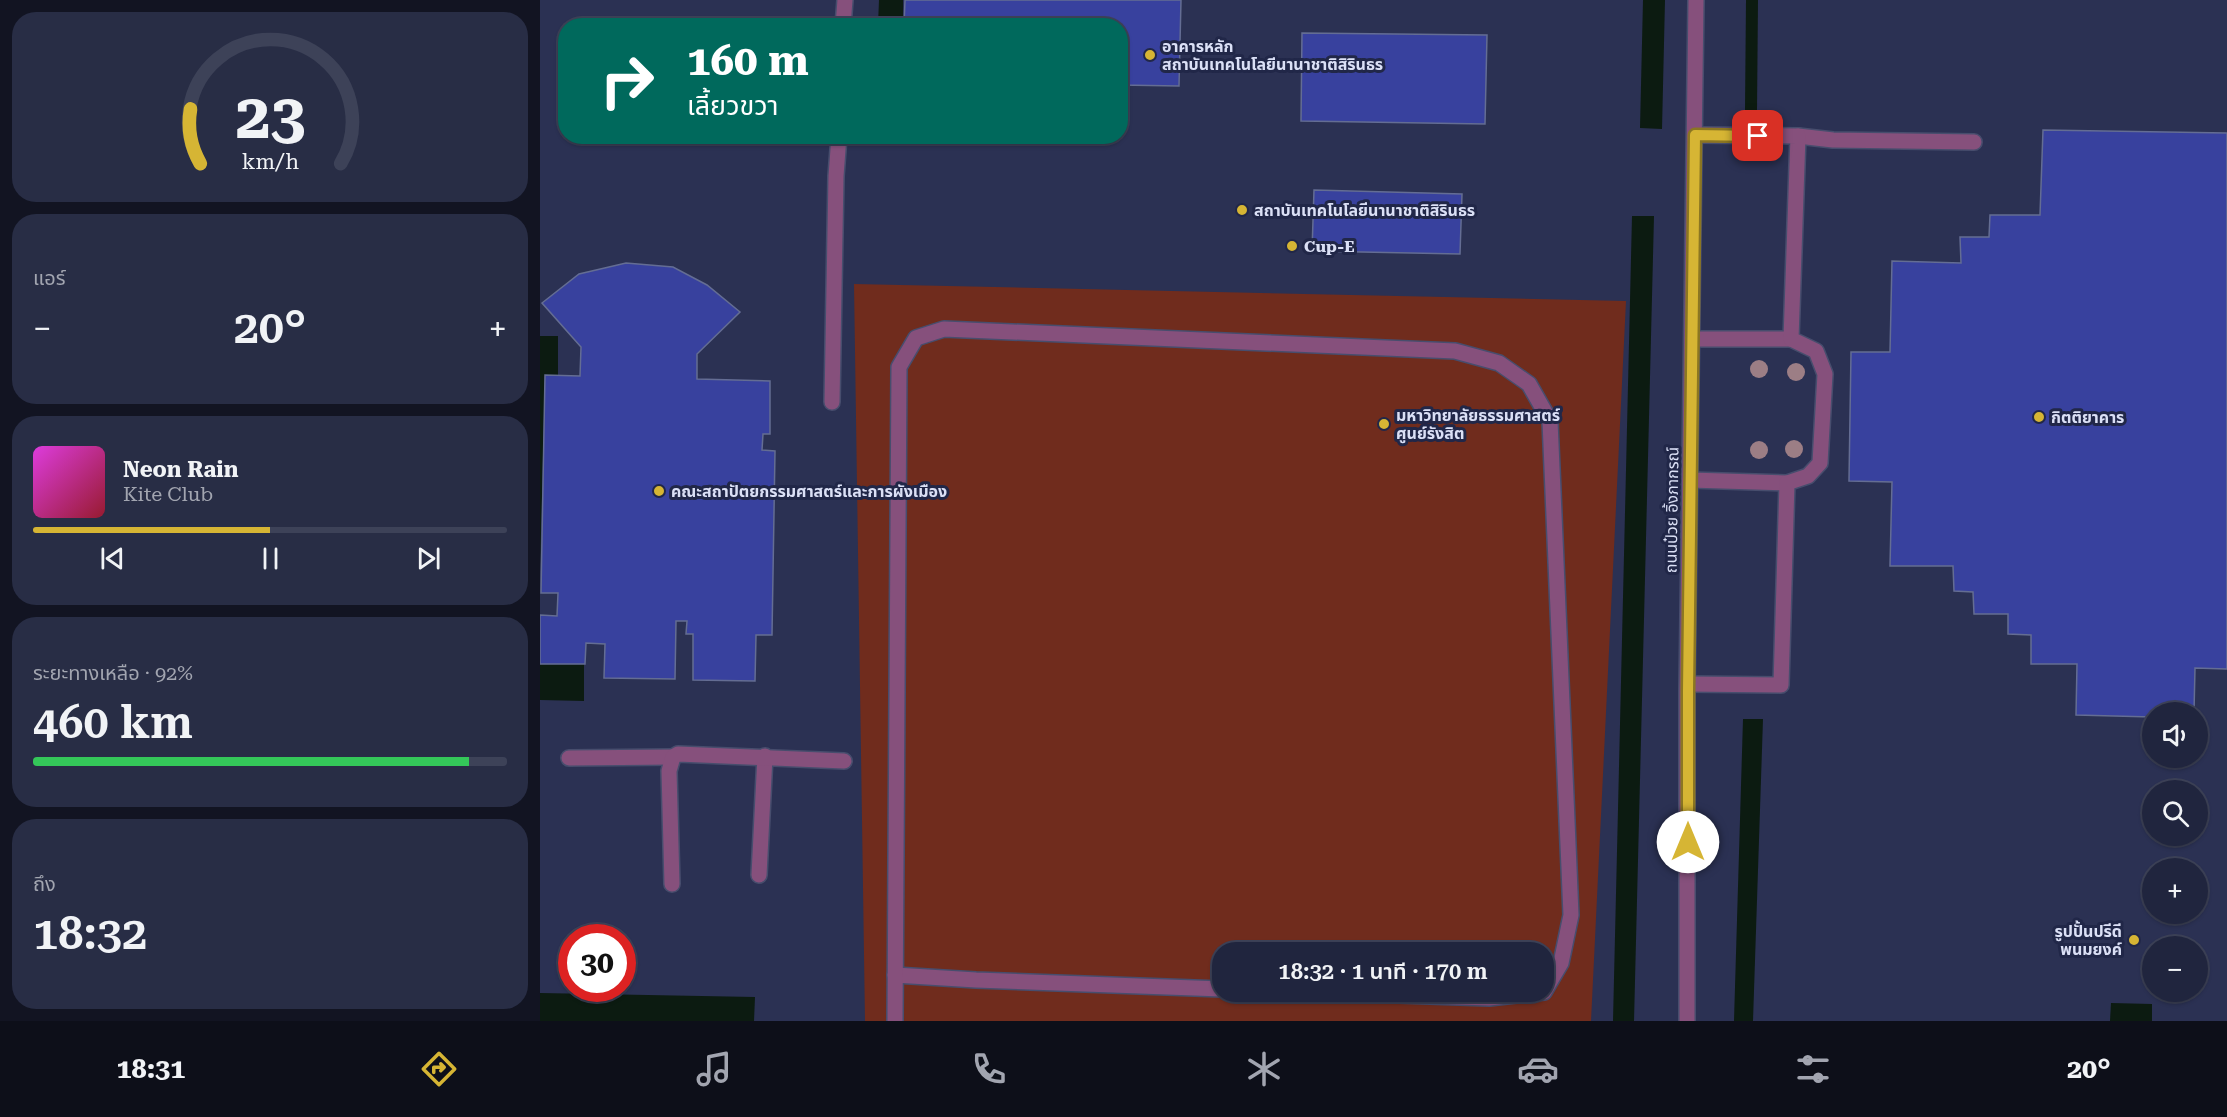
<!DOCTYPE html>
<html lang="th">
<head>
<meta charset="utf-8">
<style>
  body { margin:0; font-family:"Roboto Serif","Noto Sans Thai",serif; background:#282d45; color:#f1f3f6; height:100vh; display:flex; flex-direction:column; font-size:22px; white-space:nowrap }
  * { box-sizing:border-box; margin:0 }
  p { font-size:20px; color:#a2a5b0 }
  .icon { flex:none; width:33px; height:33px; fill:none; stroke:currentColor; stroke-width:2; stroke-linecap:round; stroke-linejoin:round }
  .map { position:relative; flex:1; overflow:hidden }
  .sheet { display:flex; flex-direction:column; gap:12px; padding:12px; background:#121422; width:540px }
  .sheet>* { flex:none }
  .hud { position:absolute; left:18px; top:18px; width:570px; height:126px; border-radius:24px; box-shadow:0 2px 4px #0004,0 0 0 2px #3d4258; background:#00695c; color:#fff; overflow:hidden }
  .fabs { position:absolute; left:1602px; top:702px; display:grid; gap:12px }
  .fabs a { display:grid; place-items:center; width:66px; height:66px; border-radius:50%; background:#20253e; box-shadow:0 2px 4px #0004,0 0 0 2px #3d4258; font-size:30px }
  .speed { position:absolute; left:18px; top:924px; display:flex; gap:12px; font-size:30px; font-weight:700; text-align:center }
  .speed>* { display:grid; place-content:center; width:78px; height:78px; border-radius:50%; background:#20253e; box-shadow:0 2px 4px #0004,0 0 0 2px #3d4258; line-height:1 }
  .speed .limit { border:9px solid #d22; background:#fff; color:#111 }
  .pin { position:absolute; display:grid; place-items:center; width:51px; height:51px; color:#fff; margin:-26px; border-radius:12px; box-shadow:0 3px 9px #0006 }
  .me { position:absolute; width:66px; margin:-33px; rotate:0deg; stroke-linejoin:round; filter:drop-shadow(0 0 4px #0008) }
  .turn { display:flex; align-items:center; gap:21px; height:126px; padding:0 30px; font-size:27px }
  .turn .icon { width:78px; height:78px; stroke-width:2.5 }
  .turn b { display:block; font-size:42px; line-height:51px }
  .big { font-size:45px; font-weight:600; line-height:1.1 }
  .sheet .card { flex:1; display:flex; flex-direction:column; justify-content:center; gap:9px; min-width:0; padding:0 21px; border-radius:24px; background:#282d45 }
  .sheet .dial { align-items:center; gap:0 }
  .dial svg { height:156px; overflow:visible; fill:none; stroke:#3d4258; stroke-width:7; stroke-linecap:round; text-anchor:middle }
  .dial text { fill:#f1f3f6; stroke:none }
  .song { display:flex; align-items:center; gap:18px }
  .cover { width:72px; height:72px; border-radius:9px; background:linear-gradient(135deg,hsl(300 70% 55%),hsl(350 70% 35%)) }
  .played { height:6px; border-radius:3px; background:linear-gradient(90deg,#d6b534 50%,#3d4258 50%) }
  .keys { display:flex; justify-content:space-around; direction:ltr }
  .heat { display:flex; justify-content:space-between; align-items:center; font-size:33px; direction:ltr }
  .charge { height:9px; border-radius:4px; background:linear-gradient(90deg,#34c759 92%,#3d4258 0) }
  .trip { position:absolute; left:672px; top:942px; width:342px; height:60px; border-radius:24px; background:#20253e; box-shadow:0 2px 4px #0004,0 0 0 2px #3d4258; font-weight:600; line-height:60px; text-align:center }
  .menu { display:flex; height:96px; justify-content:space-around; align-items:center; background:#0d0f19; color:#a2a5b0 }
  .menu .icon { width:42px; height:42px }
  .menu .selected { color:#d6b534 }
  .menu b { font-size:27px; color:#f1f3f6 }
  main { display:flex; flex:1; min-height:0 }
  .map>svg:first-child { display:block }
  .green { fill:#702c1d; fill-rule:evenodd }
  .water { fill:#0c1b11 }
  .building { fill:#38419e; stroke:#646d93; stroke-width:1.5 }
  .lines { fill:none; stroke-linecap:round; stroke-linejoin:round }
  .lane-casing { stroke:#474d6d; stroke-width:18 }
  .street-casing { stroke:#474d6d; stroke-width:18 }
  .lane { stroke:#86507c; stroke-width:15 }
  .street { stroke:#86507c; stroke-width:15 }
  .tree { fill:#9c7e85 }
  .route-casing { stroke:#8b7622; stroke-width:15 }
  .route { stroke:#d6b534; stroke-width:10 }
  .poi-dot { fill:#d6b534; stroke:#212748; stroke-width:2 }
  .labels { text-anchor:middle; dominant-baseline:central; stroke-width:6; stroke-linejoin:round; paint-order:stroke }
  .poi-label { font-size:16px; font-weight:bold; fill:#dbe0f6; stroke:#212748; text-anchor:start }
  .street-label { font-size:16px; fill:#dbe0f6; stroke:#212748 }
</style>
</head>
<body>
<main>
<section class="sheet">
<div class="card dial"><svg viewBox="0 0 100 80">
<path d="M14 69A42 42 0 1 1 86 69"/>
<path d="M14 69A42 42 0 0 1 9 41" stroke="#d6b534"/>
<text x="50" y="56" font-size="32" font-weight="700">23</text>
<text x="50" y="72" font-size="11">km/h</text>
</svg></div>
<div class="card"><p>แอร์</p>
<div class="heat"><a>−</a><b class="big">20°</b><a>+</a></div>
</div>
<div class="card">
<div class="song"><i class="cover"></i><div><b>Neon Rain</b><p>Kite Club</p></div></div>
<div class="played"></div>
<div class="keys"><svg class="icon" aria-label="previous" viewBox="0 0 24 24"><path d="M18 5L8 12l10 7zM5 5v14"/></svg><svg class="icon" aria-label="pause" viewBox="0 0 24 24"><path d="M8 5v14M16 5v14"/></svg><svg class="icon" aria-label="next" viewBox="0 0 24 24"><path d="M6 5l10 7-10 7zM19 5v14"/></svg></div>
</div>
<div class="card"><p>ระยะทางเหลือ · 92%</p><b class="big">460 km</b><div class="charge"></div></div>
<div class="card"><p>ถึง</p><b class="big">18:32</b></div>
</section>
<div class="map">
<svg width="1687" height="1021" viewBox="0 0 1687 1021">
  <rect width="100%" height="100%" fill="#2b3153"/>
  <path class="green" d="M314,284L1086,301L1051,1021H325ZM682,952H1004V992H682Z"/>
  <g class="water">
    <path d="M339,0H363V25H338Z"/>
    <path d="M1103,0H1125L1122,129L1100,128Z"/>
    <path d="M1206,0H1218L1217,110H1205Z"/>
    <path d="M1092,216H1114L1094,1021H1073Z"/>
    <path d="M0,336H18V375L5,376L0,572Z"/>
    <path d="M0,664H44V701L0,700Z"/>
    <path d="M1203,719H1223L1213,1021H1194Z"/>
    <path d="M0,993L215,997L214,1021H0Z"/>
    <path d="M1571,1003L1612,1004V1021H1570Z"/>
  </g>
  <g class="building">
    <path d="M365,0H641L639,86L580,85V26H364Z"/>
    <path d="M762,33L947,35L945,124L761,121Z"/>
    <path d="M1503,130L1687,133V669L1655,668L1654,712H1612V717L1536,715L1537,664H1491V635L1468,634V614H1434L1433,592L1414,591L1413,566H1350L1352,482L1309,481L1311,352H1350L1352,261L1421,263L1420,237H1449L1450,215H1500Z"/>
    <path d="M774,190L922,194L920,254L772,251Z"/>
    <path d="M86,263L133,267L167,285L200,312L157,354V379L230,381V434H223L222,450L235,451L232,635H216L215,681L153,680V634H146L147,621H136L135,679L64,678L65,644L46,643L45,664H0V615L17,616L18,593H1L5,375L40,376L41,347L2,303L39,274Z"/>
  </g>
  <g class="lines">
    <defs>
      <g id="lane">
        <path d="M303,26L305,0"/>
        <path d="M1258,136L1293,140L1434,142"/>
        <path d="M1153,339H1251"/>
        <path d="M292,402L296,176L299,136"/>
        <path d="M1150,480L1247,483"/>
        <path d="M1148,684L1241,685L1247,483L1268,476L1280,463L1285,374L1276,351L1251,339L1258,136L1155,135"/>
        <path d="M29,758L133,757"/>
        <path d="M219,875L225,756"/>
        <path d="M132,884L129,771L133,757L138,754L304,761"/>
        <path d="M355,975L436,980L682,989"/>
        <path d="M355,1021L359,367L376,338L404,329L915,351L959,363L989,384L1010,421L1031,915L1021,963L1004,992L949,998L769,992"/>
      </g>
      <path id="street" d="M1147,1021V691L1156,0"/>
    </defs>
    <use href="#lane" class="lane-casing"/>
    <use href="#street" class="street-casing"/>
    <use href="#lane" class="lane"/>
    <use href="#street" class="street"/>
  </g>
  <g class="tree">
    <circle cx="1219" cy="369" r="9"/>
    <circle cx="1256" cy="372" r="9"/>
    <circle cx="1254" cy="449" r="9"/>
    <circle cx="1219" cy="450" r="9"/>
  </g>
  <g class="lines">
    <defs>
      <path id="route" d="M1148,842V691L1155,135L1218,136"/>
    </defs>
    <use href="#route" class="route-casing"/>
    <use href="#route" class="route"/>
  </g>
  <g class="poi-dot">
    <circle cx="610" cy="55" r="6"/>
    <circle cx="702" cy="210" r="6"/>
    <circle cx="752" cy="246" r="6"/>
    <circle cx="1499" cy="417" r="6"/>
    <circle cx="844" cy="424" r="6"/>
    <circle cx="119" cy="491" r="6"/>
    <circle cx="1594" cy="940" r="6"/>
  </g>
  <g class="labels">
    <g class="poi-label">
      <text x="622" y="46">อาคารหลัก<tspan x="622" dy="18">สถาบันเทคโนโลยีนานาชาติสิรินธร</tspan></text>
      <text x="714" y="210">สถาบันเทคโนโลยีนานาชาติสิรินธร</text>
      <text x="764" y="246">Cup-E</text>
      <text x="856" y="415">มหาวิทยาลัยธรรมศาสตร์<tspan x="856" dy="18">ศูนย์รังสิต</tspan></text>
      <text x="1511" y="417">กิตติยาคาร</text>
      <text x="131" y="491">คณะสถาปัตยกรรมศาสตร์และการผังเมือง</text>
      <text x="1582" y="931" text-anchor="end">รูปปั้นปรีดี<tspan x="1582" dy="18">พนมยงค์</tspan></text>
    </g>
    <g class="street-label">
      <text transform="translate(1132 510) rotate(-89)">ถนนป๋วย อิ้งภากรณ์</text>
    </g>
  </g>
</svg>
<div class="fabs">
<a><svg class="icon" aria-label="sound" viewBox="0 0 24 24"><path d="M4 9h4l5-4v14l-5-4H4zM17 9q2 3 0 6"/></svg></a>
<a><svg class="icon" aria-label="search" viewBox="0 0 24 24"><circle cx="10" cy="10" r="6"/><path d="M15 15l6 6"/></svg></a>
<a>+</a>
<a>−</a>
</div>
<div class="speed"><div class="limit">30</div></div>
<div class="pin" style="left:1218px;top:136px;background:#d93025"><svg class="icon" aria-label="arrive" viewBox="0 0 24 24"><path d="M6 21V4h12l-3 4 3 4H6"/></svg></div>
<svg class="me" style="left:1148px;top:842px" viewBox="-20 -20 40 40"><circle r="19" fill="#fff"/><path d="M0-13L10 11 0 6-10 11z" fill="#d6b534"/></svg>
<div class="trip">18:32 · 1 นาที · 170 m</div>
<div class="hud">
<div class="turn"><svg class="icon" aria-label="right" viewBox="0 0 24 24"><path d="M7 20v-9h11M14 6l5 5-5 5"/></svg><div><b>160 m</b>เลี้ยวขวา</div></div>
</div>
</div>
</main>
<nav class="menu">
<b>18:31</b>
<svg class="icon selected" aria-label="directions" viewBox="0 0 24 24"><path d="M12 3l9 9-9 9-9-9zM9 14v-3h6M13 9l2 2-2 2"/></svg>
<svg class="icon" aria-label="music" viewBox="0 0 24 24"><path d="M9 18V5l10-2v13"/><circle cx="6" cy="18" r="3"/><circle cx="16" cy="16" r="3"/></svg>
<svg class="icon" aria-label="phone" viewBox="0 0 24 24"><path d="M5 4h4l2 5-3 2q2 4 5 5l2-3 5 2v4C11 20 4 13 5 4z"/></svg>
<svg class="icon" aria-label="climate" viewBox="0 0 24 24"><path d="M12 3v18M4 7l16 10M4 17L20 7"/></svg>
<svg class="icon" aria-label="car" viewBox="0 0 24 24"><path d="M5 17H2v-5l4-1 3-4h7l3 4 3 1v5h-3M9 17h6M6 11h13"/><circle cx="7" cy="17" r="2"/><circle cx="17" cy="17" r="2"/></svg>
<svg class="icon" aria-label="filters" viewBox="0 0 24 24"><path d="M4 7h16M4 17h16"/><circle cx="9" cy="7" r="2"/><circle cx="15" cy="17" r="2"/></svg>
<b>20°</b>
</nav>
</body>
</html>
